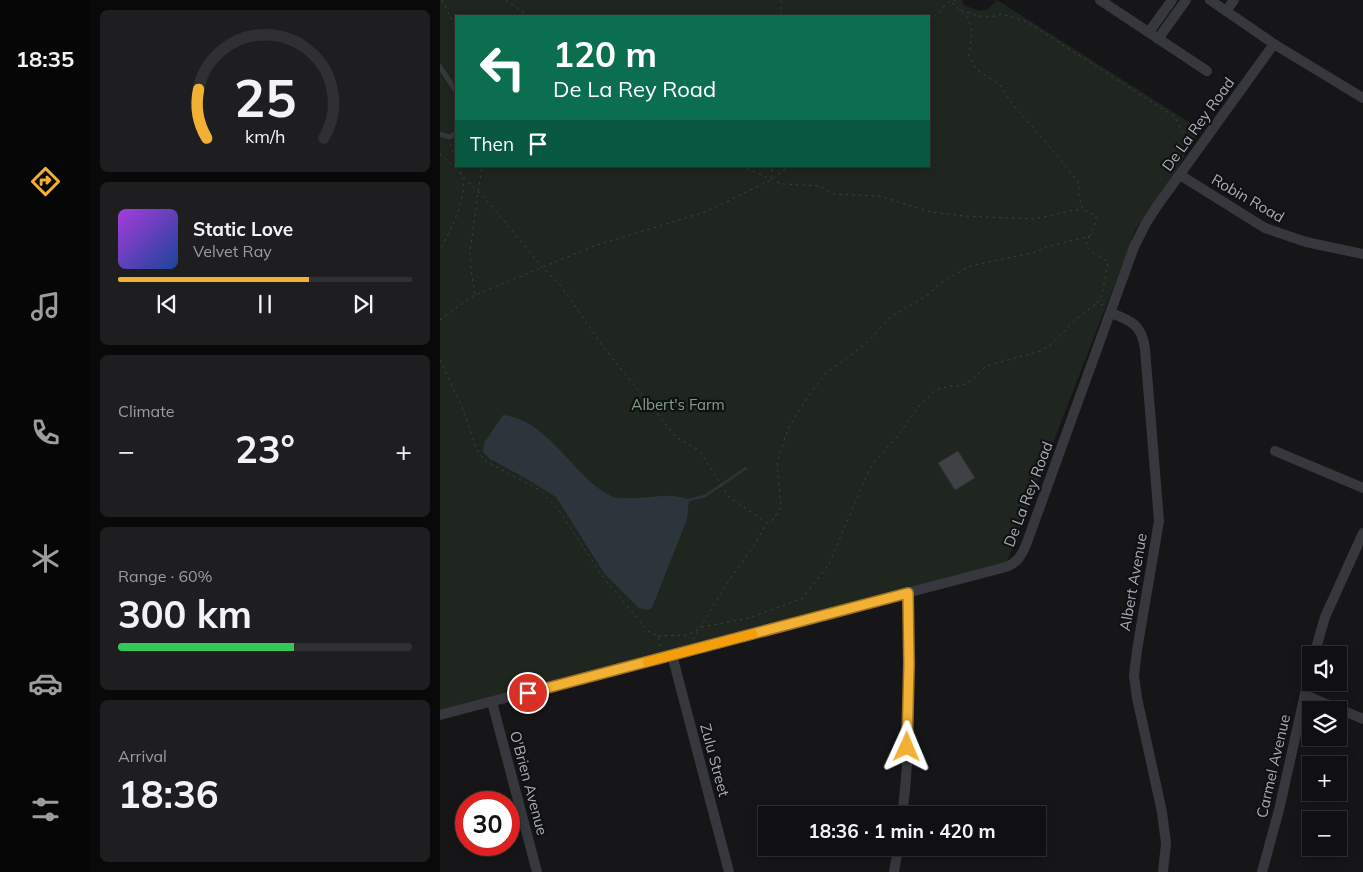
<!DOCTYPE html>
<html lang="en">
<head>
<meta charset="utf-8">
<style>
  body { margin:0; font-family:Mulish,sans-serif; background:#1e1e20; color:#f1f3f6; height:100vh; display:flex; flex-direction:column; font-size:19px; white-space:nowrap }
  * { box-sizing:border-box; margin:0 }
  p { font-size:16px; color:#9c9d9f }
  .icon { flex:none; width:28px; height:28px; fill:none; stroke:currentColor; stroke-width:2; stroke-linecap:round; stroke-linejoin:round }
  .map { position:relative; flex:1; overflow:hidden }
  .side { display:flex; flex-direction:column; gap:10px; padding:10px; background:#09090a; width:350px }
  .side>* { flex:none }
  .guide { position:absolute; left:15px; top:15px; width:475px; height:152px; border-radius:0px; box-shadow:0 2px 12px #0003,0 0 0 1px #303032; background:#0b6e4f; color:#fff; overflow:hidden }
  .controls { position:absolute; left:862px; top:646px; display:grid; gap:10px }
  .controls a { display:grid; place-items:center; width:45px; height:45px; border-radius:0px; background:#101012; box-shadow:0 2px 12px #0003,0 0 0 1px #303032; font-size:25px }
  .speed { position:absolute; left:15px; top:791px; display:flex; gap:10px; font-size:25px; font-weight:700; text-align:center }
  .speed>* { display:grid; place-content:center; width:65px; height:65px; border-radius:50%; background:#101012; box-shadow:0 2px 12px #0003,0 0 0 1px #303032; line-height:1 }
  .speed .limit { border:8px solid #d22; background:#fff; color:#111 }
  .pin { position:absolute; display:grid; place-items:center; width:42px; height:42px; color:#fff; margin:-21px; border:2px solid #fff; border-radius:50%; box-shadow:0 1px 5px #0007 }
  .me { position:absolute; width:55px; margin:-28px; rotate:1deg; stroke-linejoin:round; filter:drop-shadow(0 0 4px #0008) }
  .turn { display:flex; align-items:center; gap:18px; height:105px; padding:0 15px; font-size:22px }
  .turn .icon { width:65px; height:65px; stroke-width:2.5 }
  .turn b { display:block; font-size:35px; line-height:42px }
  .then { display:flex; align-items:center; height:48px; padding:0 15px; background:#0003; gap:10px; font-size:19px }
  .big { font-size:38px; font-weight:700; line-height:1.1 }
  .side .tile { flex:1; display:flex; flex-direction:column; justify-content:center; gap:8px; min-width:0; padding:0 18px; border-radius:8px; background:#1e1e20 }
  .side .dial { align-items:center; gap:0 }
  .dial svg { height:130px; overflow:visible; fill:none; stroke:#303032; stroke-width:7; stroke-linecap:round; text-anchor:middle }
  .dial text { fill:#f1f3f6; stroke:none }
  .song { display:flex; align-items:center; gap:15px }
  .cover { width:60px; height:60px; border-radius:8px; background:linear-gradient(135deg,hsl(280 70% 55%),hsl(220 70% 35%)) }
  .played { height:5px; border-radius:2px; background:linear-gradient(90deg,#f2b134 65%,#303032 65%) }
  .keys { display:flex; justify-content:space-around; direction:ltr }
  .heat { display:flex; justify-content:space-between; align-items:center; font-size:28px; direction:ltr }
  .charge { height:8px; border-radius:4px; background:linear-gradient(90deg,#34c759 60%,#303032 0) }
  .trip { position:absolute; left:318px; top:806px; width:288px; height:50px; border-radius:0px; background:#101012; box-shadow:0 2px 12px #0003,0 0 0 1px #303032; font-weight:700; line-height:50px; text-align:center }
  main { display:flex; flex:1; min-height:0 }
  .tabs { display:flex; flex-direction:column; width:90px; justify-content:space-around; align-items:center; background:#060607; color:#9c9d9f }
  .tabs .icon { width:35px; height:35px }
  .tabs .selected { color:#f2b134 }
  .tabs b { font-size:22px; color:#f1f3f6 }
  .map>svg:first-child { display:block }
  .green { fill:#1e261f; fill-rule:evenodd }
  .water { fill:#2c353c }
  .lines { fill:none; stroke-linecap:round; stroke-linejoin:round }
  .stream { stroke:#2c353c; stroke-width:2.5 }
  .building { fill:#404145; stroke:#303034 }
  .path { stroke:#3d3f44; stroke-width:1; stroke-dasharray:2.5 4; stroke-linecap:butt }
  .lane { stroke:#37383d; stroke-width:5 }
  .street { stroke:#37383d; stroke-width:10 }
  .route-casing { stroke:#9d7322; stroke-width:12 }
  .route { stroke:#f2b134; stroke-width:9 }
  .slow { stroke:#f59e0b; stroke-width:9 }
  .labels { text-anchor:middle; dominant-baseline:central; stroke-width:4.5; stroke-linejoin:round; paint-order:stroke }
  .street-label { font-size:15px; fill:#a8adb8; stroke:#111113 }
  .park-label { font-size:15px; fill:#7fa381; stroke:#111113 }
</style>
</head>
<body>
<main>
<nav class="tabs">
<b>18:35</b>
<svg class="icon selected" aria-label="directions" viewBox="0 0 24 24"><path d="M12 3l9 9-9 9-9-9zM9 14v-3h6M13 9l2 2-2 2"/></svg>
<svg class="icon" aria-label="music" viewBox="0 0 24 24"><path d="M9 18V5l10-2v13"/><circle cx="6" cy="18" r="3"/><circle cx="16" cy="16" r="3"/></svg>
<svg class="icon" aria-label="phone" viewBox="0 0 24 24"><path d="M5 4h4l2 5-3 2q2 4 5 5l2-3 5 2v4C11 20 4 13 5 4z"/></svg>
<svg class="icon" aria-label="climate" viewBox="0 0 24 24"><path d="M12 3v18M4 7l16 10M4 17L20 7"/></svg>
<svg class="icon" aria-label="car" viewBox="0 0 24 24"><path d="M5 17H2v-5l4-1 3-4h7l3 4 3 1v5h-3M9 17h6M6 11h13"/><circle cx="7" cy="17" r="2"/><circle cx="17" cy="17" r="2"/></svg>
<svg class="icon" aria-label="filters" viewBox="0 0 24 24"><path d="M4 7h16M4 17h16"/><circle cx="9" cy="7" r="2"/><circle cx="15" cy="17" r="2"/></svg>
</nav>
<section class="side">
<div class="tile dial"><svg viewBox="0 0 100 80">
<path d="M14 69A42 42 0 1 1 86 69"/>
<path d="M14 69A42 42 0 0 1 9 39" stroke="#f2b134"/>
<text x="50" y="56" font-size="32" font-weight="700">25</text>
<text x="50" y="72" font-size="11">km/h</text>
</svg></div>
<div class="tile">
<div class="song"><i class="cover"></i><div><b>Static Love</b><p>Velvet Ray</p></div></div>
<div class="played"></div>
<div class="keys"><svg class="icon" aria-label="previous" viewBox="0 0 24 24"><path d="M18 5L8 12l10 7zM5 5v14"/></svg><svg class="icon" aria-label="pause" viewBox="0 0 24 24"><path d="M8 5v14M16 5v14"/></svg><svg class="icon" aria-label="next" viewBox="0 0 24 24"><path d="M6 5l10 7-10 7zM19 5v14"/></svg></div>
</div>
<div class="tile"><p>Climate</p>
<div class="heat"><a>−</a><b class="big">23°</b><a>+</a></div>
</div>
<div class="tile"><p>Range · 60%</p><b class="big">300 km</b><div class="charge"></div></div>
<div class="tile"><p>Arrival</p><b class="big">18:36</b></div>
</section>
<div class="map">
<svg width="923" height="872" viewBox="0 0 923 872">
  <rect width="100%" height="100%" fill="#161618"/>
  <path class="green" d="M0,0H522L524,5L539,11L548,9L557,0L760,129L731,180L696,229L566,564L0,712ZM16,16H489V166H16Z"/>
  <path class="water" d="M63,415C109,419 134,479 173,497C178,499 184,498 189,498C209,499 230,491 249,500L247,519L212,608L208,610L199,608L164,573L116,497L85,478L50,459L43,452L44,443Z"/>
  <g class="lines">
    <path class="stream" d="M249,500L265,496L306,468"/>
  </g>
  <path class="building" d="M518,451L535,478L515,490L498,463Z"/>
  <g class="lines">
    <g class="path">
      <path d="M2,0L16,28"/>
      <path d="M66,0L88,16"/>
      <path d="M521,10L538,16L550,17L562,14L587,22L735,117L749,145"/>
      <path d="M341,16V0"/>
      <path d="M489,21L510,1L516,0"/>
      <path d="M10,144L16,159"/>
      <path d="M0,154C6,160 15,166 20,173C32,191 9,233 0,250"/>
      <path d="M19,166L21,174L52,206L102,267L122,287L164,348L236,437L260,451L289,497L326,522"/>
      <path d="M301,166L342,184L379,186L394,194L439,196L491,212L524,216L594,219L635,210H643"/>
      <path d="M331,178L333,166"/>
      <path d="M649,236L646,245L652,252L668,262L662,295L657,303L663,305"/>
      <path d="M35,294L31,270L30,251L42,166"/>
      <path d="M0,320L33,296L154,246L265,212L331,180L349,166"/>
      <path d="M0,360L23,409L36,448L44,460L101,491L118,509L163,577L208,631L218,636L221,647"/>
      <path d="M218,636L248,635L262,627L309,618L363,598L389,564L429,470L441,454L457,437L480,405L496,390L510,386H521L532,380L546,366L601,351L613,343L636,319L657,303"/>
      <path d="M253,639L288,582L313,547L327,523L333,520L341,507L337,462L348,429L369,395L385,374L427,343L449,318L488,295L500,283L530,266L596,252L606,247L650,236L656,222V215L643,210L639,197V184L617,155L574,106L560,85L537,70L529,56L532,31L528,18L509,0"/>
    </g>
    <g class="lane">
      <path d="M0,67L16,91"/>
      <path d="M0,134L9,137L16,134"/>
    </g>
    <g class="street">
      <path d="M660,0L767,71"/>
      <path d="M770,0L834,44L923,98"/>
      <path d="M786,11L794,0"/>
      <path d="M709,32L732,0"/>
      <path d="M718,39L746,0"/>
      <path d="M740,175L825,228L866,242L923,254"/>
      <path d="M671,313C692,321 702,325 705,349L719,521L697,650L694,676L697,698L722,812L726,843L723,872"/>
      <path d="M835,451L923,488"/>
      <path d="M232,655L289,872"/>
      <path d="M874,655L885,617L923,533"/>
      <path d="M865,695L923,719"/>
      <path d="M52,702L97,872"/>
      <path d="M0,715L566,567C577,563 582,555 586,545L694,247L705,225L717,206L834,44"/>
      <path d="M462,815C472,742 469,666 468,593"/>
      <path d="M454,872L458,848"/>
      <path d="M822,872L839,810L871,667"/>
    </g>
  </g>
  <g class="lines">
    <defs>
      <path id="route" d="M88,693L468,593L469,664L467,747"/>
    </defs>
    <use href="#route" class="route-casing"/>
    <use href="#route" class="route"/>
    <path class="slow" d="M207,662L313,634"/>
  </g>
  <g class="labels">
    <g class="street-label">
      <text transform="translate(758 124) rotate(-54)">De La Rey Road</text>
      <text transform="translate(808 198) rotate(30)">Robin Road</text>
      <text transform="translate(588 494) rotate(-69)">De La Rey Road</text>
      <text transform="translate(693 582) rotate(-80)">Albert Avenue</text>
      <text transform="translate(275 760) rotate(75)">Zulu Street</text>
      <text transform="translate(833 766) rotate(-77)">Carmel Avenue</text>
      <text transform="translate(89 783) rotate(75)">O'Brien Avenue</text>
    </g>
    <g class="park-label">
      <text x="238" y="404">Albert's Farm</text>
    </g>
  </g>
</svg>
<div class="controls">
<a><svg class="icon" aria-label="sound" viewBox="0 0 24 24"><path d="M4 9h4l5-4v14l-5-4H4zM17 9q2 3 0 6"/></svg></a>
<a><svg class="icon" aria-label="layers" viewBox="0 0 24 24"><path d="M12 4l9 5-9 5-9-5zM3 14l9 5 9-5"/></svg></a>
<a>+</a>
<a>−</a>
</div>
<div class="speed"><div class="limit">30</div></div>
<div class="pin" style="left:88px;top:693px;background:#d93025"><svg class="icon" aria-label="arrive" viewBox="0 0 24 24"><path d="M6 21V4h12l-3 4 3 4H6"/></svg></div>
<svg class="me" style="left:467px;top:747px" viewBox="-20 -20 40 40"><path d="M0-17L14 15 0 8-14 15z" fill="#f2b134" stroke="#fff" stroke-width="4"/></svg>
<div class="trip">18:36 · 1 min · 420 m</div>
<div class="guide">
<div class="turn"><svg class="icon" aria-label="left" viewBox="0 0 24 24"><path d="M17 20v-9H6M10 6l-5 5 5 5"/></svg><div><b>120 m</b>De La Rey Road</div></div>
<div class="then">Then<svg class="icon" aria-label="arrive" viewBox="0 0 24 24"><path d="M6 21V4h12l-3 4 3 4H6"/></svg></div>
</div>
</div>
</main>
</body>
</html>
